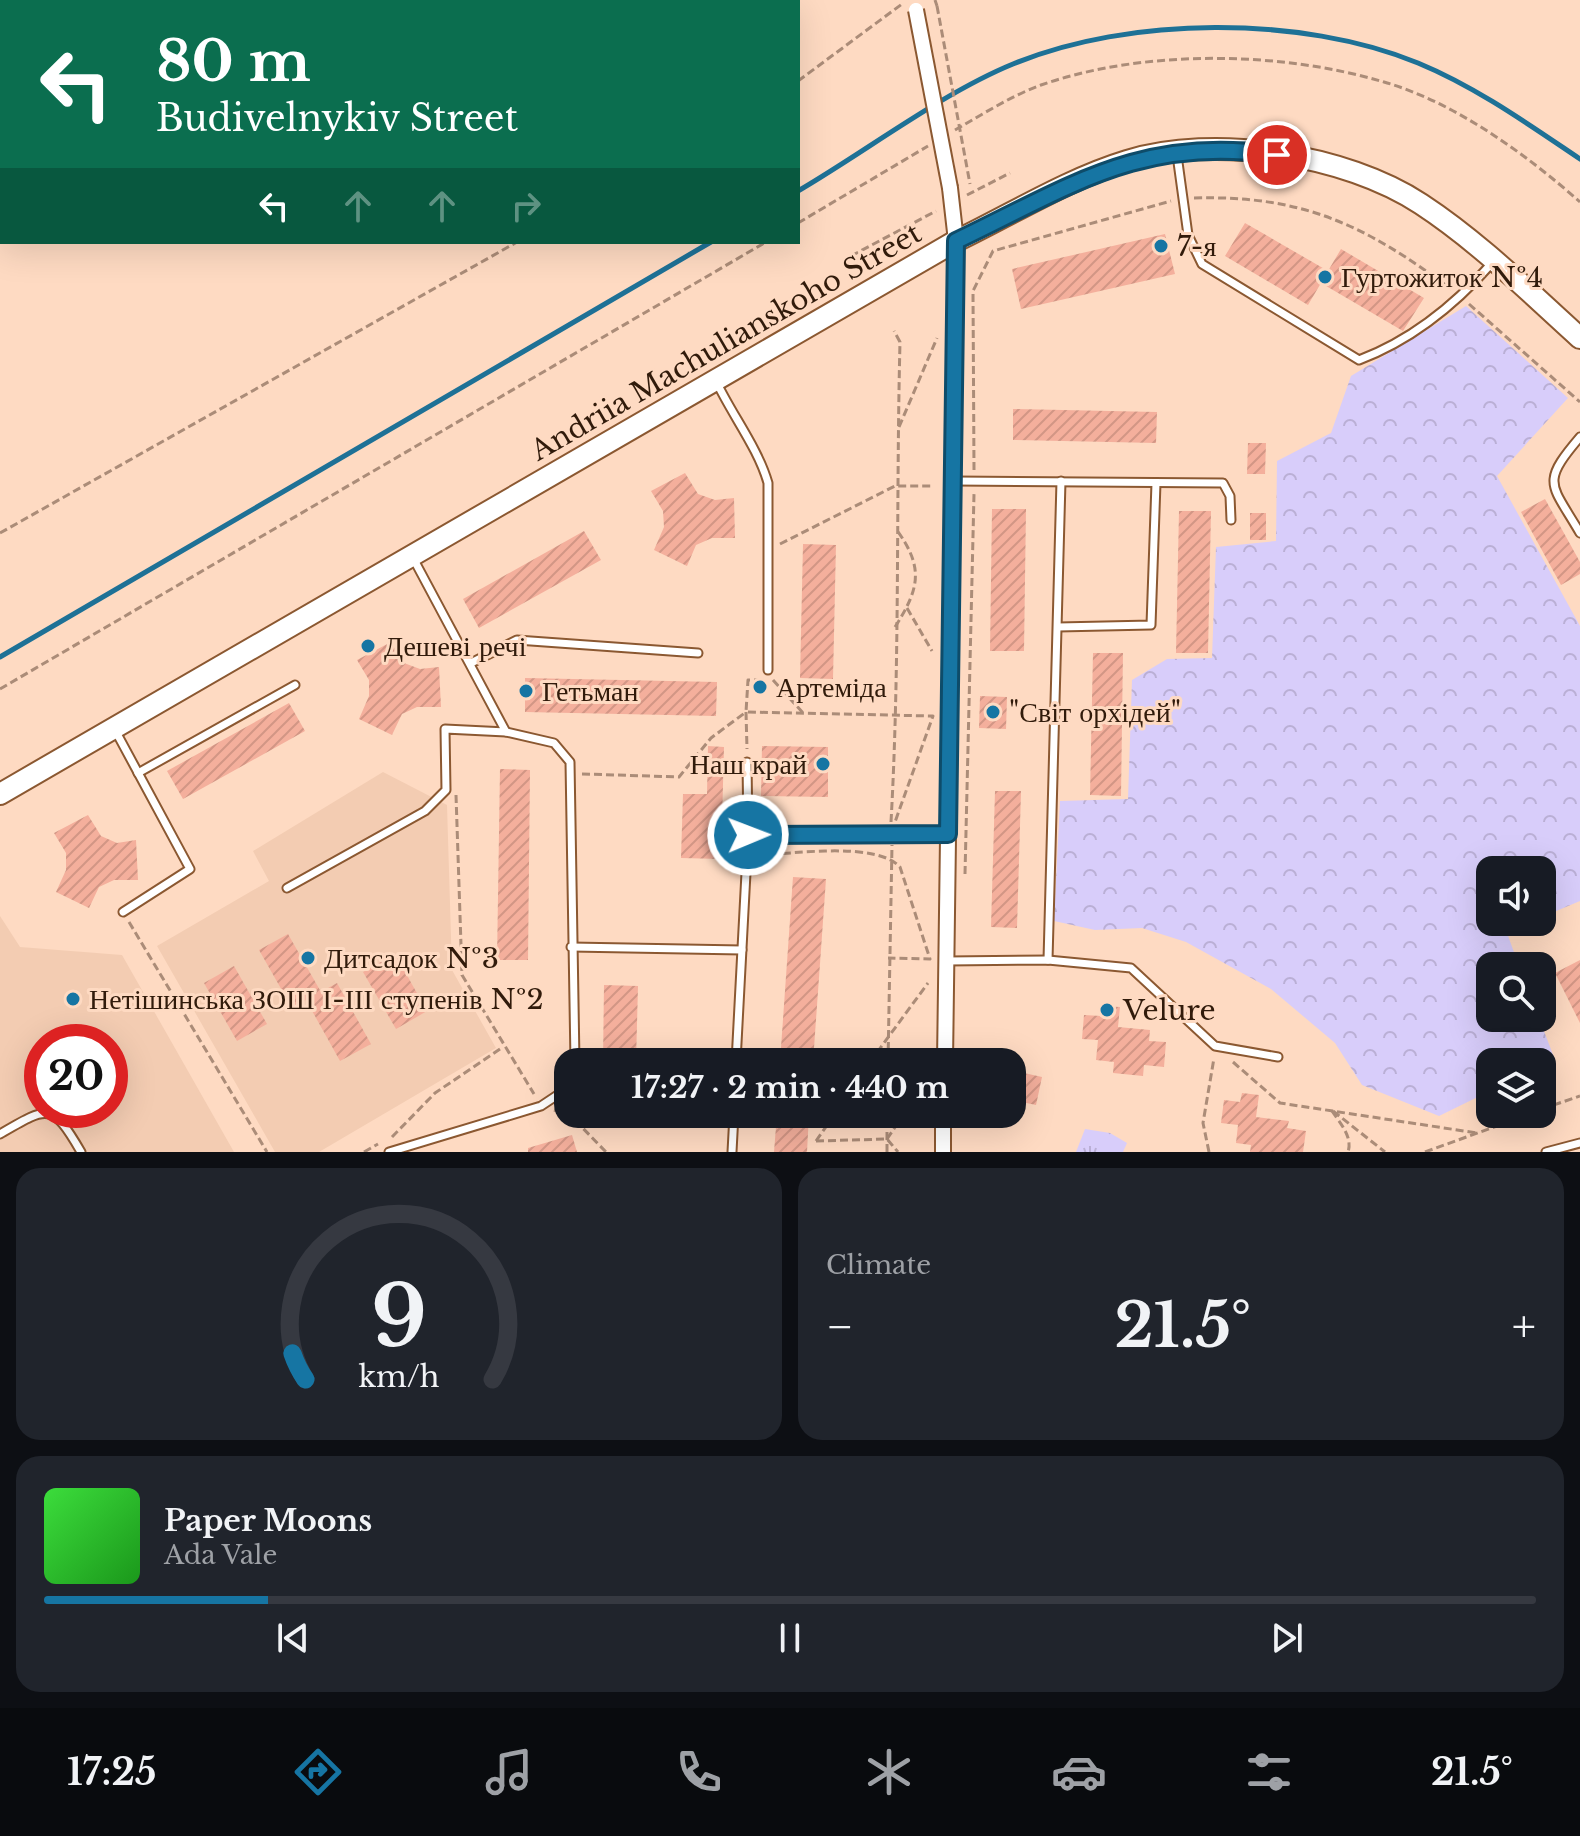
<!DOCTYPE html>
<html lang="en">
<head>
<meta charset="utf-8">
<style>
  body { margin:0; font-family:"Libre Baskerville",serif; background:#20242c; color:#f1f3f6; height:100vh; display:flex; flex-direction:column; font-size:30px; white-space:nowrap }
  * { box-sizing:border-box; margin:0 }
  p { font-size:26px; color:#9ea1a6 }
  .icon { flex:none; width:44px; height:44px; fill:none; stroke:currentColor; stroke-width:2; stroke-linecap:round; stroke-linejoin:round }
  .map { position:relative; height:1152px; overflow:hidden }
  .drawer { display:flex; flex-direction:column; gap:16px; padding:16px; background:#0d0f14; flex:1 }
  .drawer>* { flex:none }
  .guide { position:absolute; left:0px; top:0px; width:800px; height:244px; box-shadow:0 8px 32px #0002; background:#0b6e4f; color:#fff; overflow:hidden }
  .tools { position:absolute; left:1476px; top:856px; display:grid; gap:16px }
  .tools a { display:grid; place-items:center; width:80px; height:80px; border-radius:16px; background:#171b24; box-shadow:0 8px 32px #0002; font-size:40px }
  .speed { position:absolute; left:24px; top:1024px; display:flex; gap:16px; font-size:40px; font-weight:700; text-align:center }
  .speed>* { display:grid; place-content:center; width:104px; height:104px; border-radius:50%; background:#171b24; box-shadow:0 8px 32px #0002; line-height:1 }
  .speed .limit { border:12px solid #d22; background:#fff; color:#111 }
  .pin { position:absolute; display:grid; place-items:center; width:68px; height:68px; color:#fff; margin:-34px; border:4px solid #fff; border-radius:50%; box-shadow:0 2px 8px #0007 }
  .me { position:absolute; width:88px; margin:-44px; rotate:89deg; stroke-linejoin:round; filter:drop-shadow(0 0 6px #0008) }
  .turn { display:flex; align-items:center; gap:28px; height:168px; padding:0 24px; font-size:36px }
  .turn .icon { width:104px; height:104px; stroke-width:2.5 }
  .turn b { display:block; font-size:56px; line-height:68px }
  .lanes { display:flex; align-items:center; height:76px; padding:0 24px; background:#0003; justify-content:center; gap:40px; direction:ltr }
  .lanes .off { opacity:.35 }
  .big { font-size:60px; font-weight:700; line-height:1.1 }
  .drawer .card { flex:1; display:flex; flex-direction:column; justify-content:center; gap:12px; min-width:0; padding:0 28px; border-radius:24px; background:#20242c }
  .drawer .dial { align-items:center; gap:0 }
  .dial svg { height:208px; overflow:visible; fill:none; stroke:#363941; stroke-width:7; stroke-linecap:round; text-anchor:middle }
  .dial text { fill:#f1f3f6; stroke:none }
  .song { display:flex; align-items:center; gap:24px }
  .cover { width:96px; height:96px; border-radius:12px; background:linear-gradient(135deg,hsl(120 70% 55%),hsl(120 70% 35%)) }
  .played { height:8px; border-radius:4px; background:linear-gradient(90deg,#1675a3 15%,#363941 15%) }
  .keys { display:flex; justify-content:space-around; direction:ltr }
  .heat { display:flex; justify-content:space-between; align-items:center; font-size:44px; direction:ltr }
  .drawer .tiles { flex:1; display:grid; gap:16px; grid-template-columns:1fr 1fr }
  .card:last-child { grid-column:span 2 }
  .trip { position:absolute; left:554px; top:1048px; width:472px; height:80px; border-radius:24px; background:#171b24; box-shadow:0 8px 32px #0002; font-weight:700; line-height:80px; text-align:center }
  .tab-bar { display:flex; height:128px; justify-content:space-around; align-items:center; background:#090b0e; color:#9ea1a6 }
  .tab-bar .icon { width:56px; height:56px }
  .tab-bar .active { color:#1675a3 }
  .tab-bar b { font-size:36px; color:#f1f3f6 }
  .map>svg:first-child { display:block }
  .built { fill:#f3ccb2; fill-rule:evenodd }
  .forest { fill:url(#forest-crowns) }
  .park { fill:url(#park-tufts) }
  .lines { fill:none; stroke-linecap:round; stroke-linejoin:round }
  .stream { stroke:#1e7196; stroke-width:5 }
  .building { fill:url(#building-hatch) }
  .lane-casing { stroke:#8b5831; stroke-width:11 }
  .street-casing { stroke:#8b5831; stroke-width:18 }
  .secondary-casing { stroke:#8b5831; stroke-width:24 }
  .path { stroke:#ab8c78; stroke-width:3; stroke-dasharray:8 4; stroke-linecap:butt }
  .lane { stroke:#fff; stroke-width:7 }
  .street { stroke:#fff; stroke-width:14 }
  .secondary { stroke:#fff; stroke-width:20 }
  .street-bridge-casing { stroke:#8b5831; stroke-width:18; stroke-linecap:butt }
  .path-bridge { stroke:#ab8c78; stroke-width:3; stroke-dasharray:8 4; stroke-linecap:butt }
  .street-bridge { stroke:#fff; stroke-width:14 }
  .route-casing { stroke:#0e4c6a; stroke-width:20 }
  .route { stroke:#1675a3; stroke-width:14 }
  .poi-dot { fill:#1675a3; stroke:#fedac2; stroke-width:3 }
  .labels { text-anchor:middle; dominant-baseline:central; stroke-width:6; stroke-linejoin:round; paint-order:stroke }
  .poi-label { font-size:28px; fill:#311b0b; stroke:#fedac2; text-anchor:start }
  .street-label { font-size:28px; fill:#311b0b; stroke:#fedac2 }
</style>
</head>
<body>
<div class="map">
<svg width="1580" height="1152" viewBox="0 0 1580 1152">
  <defs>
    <pattern id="forest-crowns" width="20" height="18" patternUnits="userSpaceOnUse" patternTransform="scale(2)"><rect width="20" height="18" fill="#d8cdfa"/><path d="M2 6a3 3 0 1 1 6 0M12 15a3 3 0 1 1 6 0" fill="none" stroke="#baafd5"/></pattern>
    <pattern id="park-tufts" width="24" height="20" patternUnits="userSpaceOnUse" patternTransform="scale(2)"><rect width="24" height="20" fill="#d8cdfa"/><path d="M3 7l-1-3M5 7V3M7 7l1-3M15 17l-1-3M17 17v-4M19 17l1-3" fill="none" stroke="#baafd5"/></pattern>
    <pattern id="building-hatch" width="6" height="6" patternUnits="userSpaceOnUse" patternTransform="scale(2)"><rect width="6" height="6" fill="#f4af9c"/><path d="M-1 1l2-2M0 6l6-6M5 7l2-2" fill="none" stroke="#d29685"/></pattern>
  </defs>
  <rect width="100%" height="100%" fill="#fedac2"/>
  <g class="built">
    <path d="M383,772L447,805L452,970L496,1048L319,1152H275L157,946L269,881L253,851Z"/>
    <path d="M0,916L20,947L122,955L234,1152H0ZM42,1042H110V1110H42Z"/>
  </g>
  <path class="forest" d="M1466,306L1568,398L1497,476L1580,626V901L1542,917V870H1490V922H1531L1507,933L1519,966H1490V1018H1539L1555,1060L1542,1066V1062H1490V1091L1439,1116L1362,1085L1335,1043L1271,989L1186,942L1142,928L1095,930L1054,921L1060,801L1128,799L1132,680L1167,659L1212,658L1216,547L1276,541L1277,461L1331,433L1351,376Z"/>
  <path class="park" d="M1085,1129L1110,1133L1127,1143L1123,1152H1076Z"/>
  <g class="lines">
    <g class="stream">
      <path d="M798,191C865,152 942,93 1013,64C1129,16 1301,15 1418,63C1476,87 1528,124 1580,159"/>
      <path d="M0,657L711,242"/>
    </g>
  </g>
  <g class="building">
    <path d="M1245,223L1328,271L1341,249L1424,298L1403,331L1321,283L1308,305L1225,256Z"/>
    <path d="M1165,234L1175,274L1021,309L1012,269Z"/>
    <path d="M1013,409L1157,412L1156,443L1013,440Z"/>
    <path d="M1248,443H1266L1265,474H1247Z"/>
    <path d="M685,473L698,494L715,500L734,498L735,538H712L696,545L687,566L654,550L664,527L663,511L651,491Z"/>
    <path d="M1545,499L1580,562V574L1561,585L1521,512Z"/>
    <path d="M992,509H1026L1024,651H990Z"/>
    <path d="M1179,511H1211L1208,653H1176Z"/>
    <rect x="1250" y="513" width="16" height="27"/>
    <path d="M584,531L601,560L479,628L463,599Z"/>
    <path d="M803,544L836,545L833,679L800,678Z"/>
    <path d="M391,642L404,663L420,669L439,667L441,707H417L402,714L392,735L359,719L369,696V680L357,660Z"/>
    <path d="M1093,653H1123L1121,796L1090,795Z"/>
    <path d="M525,678L717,682L716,716L525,712Z"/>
    <path d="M980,696L1007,697L1006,729L979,728Z"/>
    <path d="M289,703L305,731L183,799L167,771Z"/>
    <path d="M708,746L724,747L721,859L681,858L683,794H707Z"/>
    <path d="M762,746L828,747V797L761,796Z"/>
    <path d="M500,769L530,770L528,960H497Z"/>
    <path d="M995,791H1021L1017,928L991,927Z"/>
    <path d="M88,815L101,836L117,843L136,840L138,880H114L99,887L89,908L56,892L66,870V853L54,833Z"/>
    <path d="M793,877L826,879L813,1062H780Z"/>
    <path d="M288,934L321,992L337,983L371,1044L340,1061L306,1000L292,1008L259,950Z"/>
    <path d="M395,954L427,1011L396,1029L363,972Z"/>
    <path d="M1580,960V1023L1555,973Z"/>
    <path d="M234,966L267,1024L237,1041L204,983Z"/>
    <path d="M604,985L638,986L636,1062H603Z"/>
    <path d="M1102,1006L1120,1007L1118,1027L1150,1030L1149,1041L1166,1042L1164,1067L1144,1065L1143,1076L1113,1073L1114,1062L1096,1060L1098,1040L1082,1039L1084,1015L1101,1016Z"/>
    <path d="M1024,1073L1042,1077L1036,1105L1017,1101Z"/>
    <path d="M1242,1093L1259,1095L1256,1117L1289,1121L1287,1128L1306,1131L1303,1152H1250L1251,1145L1236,1143L1238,1125L1221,1123L1224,1100L1240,1102Z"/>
    <path d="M777,1114H809L807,1152H774Z"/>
    <path d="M572,1135L577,1152H528V1148Z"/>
  </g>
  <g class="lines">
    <defs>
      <g id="lane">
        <path d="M1177,155L1188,235L1202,264L1359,360C1412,340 1455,305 1492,263"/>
        <path d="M716,381C732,415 758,448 768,483V670"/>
        <path d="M1580,437C1540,484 1551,483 1580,533"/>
        <path d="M954,481L1223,483L1230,496L1231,520"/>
        <path d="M1058,627L1151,625L1156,483"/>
        <path d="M471,663L517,640L698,653"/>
        <path d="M115,730L190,869L123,912"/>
        <path d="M506,732L554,743L570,762L575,1062"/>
        <path d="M747,762L748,835"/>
        <path d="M138,773L295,685"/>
        <path d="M287,888L425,811L446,790L445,729L506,732L413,558"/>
        <path d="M571,947L742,950"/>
        <path d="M1048,960L1061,481"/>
        <path d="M947,961L1048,960L1131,968L1215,1046L1278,1057"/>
        <path d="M736,1062L748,835L948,834"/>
        <path d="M0,1134C48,1106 52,1102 81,1152"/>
        <path d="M389,1152L541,1106L568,1088"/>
        <path d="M732,1152L734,1114"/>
        <path d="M1546,1152L1580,1143"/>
      </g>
      <g id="street">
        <path d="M945,1062L956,241L950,188"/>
        <path d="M943,1152V1114"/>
      </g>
      <path id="secondary" d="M0,794L956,241C1012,214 1068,179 1127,161C1214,134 1345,154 1421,204C1479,242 1529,292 1580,338"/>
    </defs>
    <use href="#lane" class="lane-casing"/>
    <use href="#street" class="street-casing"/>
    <use href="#secondary" class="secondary-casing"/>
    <g class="path">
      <path d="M935,0L937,6"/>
      <path d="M798,81L902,4"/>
      <path d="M955,130C983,114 1011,96 1041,85C1144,49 1280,51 1384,82C1454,102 1526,154 1580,202"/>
      <path d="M967,195L1010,173"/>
      <path d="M1194,198C1303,195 1365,225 1451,289"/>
      <path d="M798,223L928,146"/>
      <path d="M851,256L936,211"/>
      <path d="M1469,304L1580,402"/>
      <path d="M899,427L937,338"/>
      <path d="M974,470L973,291L993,251L1171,201"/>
      <path d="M0,533L517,242"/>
      <path d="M780,544L895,486H934"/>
      <path d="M907,608L932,651"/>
      <path d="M895,627C920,588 924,567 896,529"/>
      <path d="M762,680H748L746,712L933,716L895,822"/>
      <path d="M773,680L804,714"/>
      <path d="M0,689L766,242"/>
      <path d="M746,712L747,749"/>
      <path d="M582,774L679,777L711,738L746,712"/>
      <path d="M456,795L462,975L534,1094"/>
      <path d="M891,822C900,662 896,502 900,342L894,331"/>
      <path d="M759,855C793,854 876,841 900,867L930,959L888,958"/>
      <path d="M965,874L974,494"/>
      <path d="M129,922L267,1152"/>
      <path d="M870,1062L928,983"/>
      <path d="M888,1062L892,845"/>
      <path d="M1233,1062L1280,1103L1477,1133"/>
      <path d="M1542,1109L1580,1096"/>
      <path d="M554,1110L571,1116L606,1152"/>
      <path d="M1332,1111C1340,1123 1353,1137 1348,1152"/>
      <path d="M1333,1111L1385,1152"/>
      <path d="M392,1137L435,1093L503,1047"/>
      <path d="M887,1139L904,1114"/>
      <path d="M816,1141L887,1139L898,1152"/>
      <path d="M816,1141L835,1114"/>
      <path d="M364,1152L378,1144"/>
      <path d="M887,1152V1114"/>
      <path d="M1209,1152L1203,1123L1214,1058"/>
      <path d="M1425,1152L1530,1114"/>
    </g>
    <use href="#lane" class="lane"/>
    <use href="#street" class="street"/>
    <use href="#secondary" class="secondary"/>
    <defs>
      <path id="street-bridge" d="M916,10L950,188"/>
    </defs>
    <use href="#street-bridge" class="street-bridge-casing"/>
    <path class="path-bridge" d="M937,6L970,184"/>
    <use href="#street-bridge" class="street-bridge"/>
  </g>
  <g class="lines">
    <defs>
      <path id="route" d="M748,835L948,834L956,241C1071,186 1142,135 1277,155"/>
    </defs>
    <use href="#route" class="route-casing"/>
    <use href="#route" class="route"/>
  </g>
  <g class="poi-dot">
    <circle cx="1161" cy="246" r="8"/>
    <circle cx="1325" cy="277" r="8"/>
    <circle cx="368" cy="646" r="8"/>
    <circle cx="760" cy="687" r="8"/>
    <circle cx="526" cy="691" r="8"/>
    <circle cx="993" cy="712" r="8"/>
    <circle cx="823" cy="764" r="8"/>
    <circle cx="308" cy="958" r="8"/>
    <circle cx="73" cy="999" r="8"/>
    <circle cx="1107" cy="1010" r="8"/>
  </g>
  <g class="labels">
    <g class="poi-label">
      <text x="1177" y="246">7-я</text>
      <text x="1341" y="277">Гуртожиток №4</text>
      <text x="384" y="646">Дешеві речі</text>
      <text x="776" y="687">Артеміда</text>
      <text x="542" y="691">Гетьман</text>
      <text x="1009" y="712">"Світ орхідей"</text>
      <text x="807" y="764" text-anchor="end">Наш край</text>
      <text x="324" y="958">Дитсадок №3</text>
      <text x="89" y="999">Нетішинська ЗОШ І-ІІІ ступенів №2</text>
      <text x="1123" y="1010">Velure</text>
    </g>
    <g class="street-label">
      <text transform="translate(726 342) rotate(-30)">Andriia Machulianskoho Street</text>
    </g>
  </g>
</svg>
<div class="tools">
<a><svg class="icon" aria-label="sound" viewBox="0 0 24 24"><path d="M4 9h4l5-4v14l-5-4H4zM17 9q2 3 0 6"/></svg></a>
<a><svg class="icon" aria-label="search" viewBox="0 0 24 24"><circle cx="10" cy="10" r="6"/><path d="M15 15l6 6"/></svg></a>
<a><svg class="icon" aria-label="layers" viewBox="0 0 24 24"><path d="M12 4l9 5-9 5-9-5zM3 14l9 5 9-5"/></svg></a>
</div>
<div class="speed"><div class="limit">20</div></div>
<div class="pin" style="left:1277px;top:155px;background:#d93025"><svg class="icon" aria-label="arrive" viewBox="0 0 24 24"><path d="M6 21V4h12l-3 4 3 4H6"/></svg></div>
<svg class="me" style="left:748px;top:835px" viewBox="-20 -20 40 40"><circle r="17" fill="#1675a3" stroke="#fff" stroke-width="3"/><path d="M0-11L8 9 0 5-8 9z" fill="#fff"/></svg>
<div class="trip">17:27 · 2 min · 440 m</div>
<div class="guide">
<div class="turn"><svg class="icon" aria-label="left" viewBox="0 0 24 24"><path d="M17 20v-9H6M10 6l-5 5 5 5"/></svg><div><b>80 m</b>Budivelnykiv Street</div></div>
<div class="lanes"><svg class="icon" aria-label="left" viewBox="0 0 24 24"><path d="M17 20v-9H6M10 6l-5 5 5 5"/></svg><svg class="icon off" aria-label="ahead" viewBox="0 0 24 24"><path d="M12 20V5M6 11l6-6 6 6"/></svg><svg class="icon off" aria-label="ahead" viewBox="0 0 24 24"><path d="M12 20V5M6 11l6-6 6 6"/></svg><svg class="icon off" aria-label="right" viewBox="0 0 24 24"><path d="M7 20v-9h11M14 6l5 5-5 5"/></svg></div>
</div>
</div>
<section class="drawer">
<div class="tiles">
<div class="card dial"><svg viewBox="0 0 100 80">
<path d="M14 69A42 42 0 1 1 86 69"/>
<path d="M14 69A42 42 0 0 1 9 59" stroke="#1675a3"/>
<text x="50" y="56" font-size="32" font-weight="700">9</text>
<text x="50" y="72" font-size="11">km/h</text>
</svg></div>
<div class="card"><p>Climate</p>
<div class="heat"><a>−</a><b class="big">21.5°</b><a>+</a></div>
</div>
<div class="card">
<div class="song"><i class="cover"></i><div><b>Paper Moons</b><p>Ada Vale</p></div></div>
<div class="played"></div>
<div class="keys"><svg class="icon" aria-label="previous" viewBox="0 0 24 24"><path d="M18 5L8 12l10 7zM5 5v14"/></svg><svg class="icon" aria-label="pause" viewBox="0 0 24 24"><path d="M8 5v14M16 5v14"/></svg><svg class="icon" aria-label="next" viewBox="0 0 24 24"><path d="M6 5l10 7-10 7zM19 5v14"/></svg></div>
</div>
</div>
</section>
<nav class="tab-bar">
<b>17:25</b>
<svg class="icon active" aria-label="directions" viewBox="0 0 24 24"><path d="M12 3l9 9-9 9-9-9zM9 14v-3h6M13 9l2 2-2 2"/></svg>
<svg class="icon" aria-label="music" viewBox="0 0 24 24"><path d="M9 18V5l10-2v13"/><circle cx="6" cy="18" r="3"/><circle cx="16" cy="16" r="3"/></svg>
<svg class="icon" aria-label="phone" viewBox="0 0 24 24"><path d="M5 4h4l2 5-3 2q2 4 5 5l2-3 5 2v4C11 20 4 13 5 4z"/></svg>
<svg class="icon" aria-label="climate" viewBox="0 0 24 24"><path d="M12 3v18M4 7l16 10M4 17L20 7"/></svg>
<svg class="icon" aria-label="car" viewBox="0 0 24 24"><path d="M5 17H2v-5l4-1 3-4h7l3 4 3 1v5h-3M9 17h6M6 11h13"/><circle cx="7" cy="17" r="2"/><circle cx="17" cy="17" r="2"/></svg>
<svg class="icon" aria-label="filters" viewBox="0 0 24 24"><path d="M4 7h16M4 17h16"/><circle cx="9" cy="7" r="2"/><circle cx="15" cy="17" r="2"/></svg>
<b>21.5°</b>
</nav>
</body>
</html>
